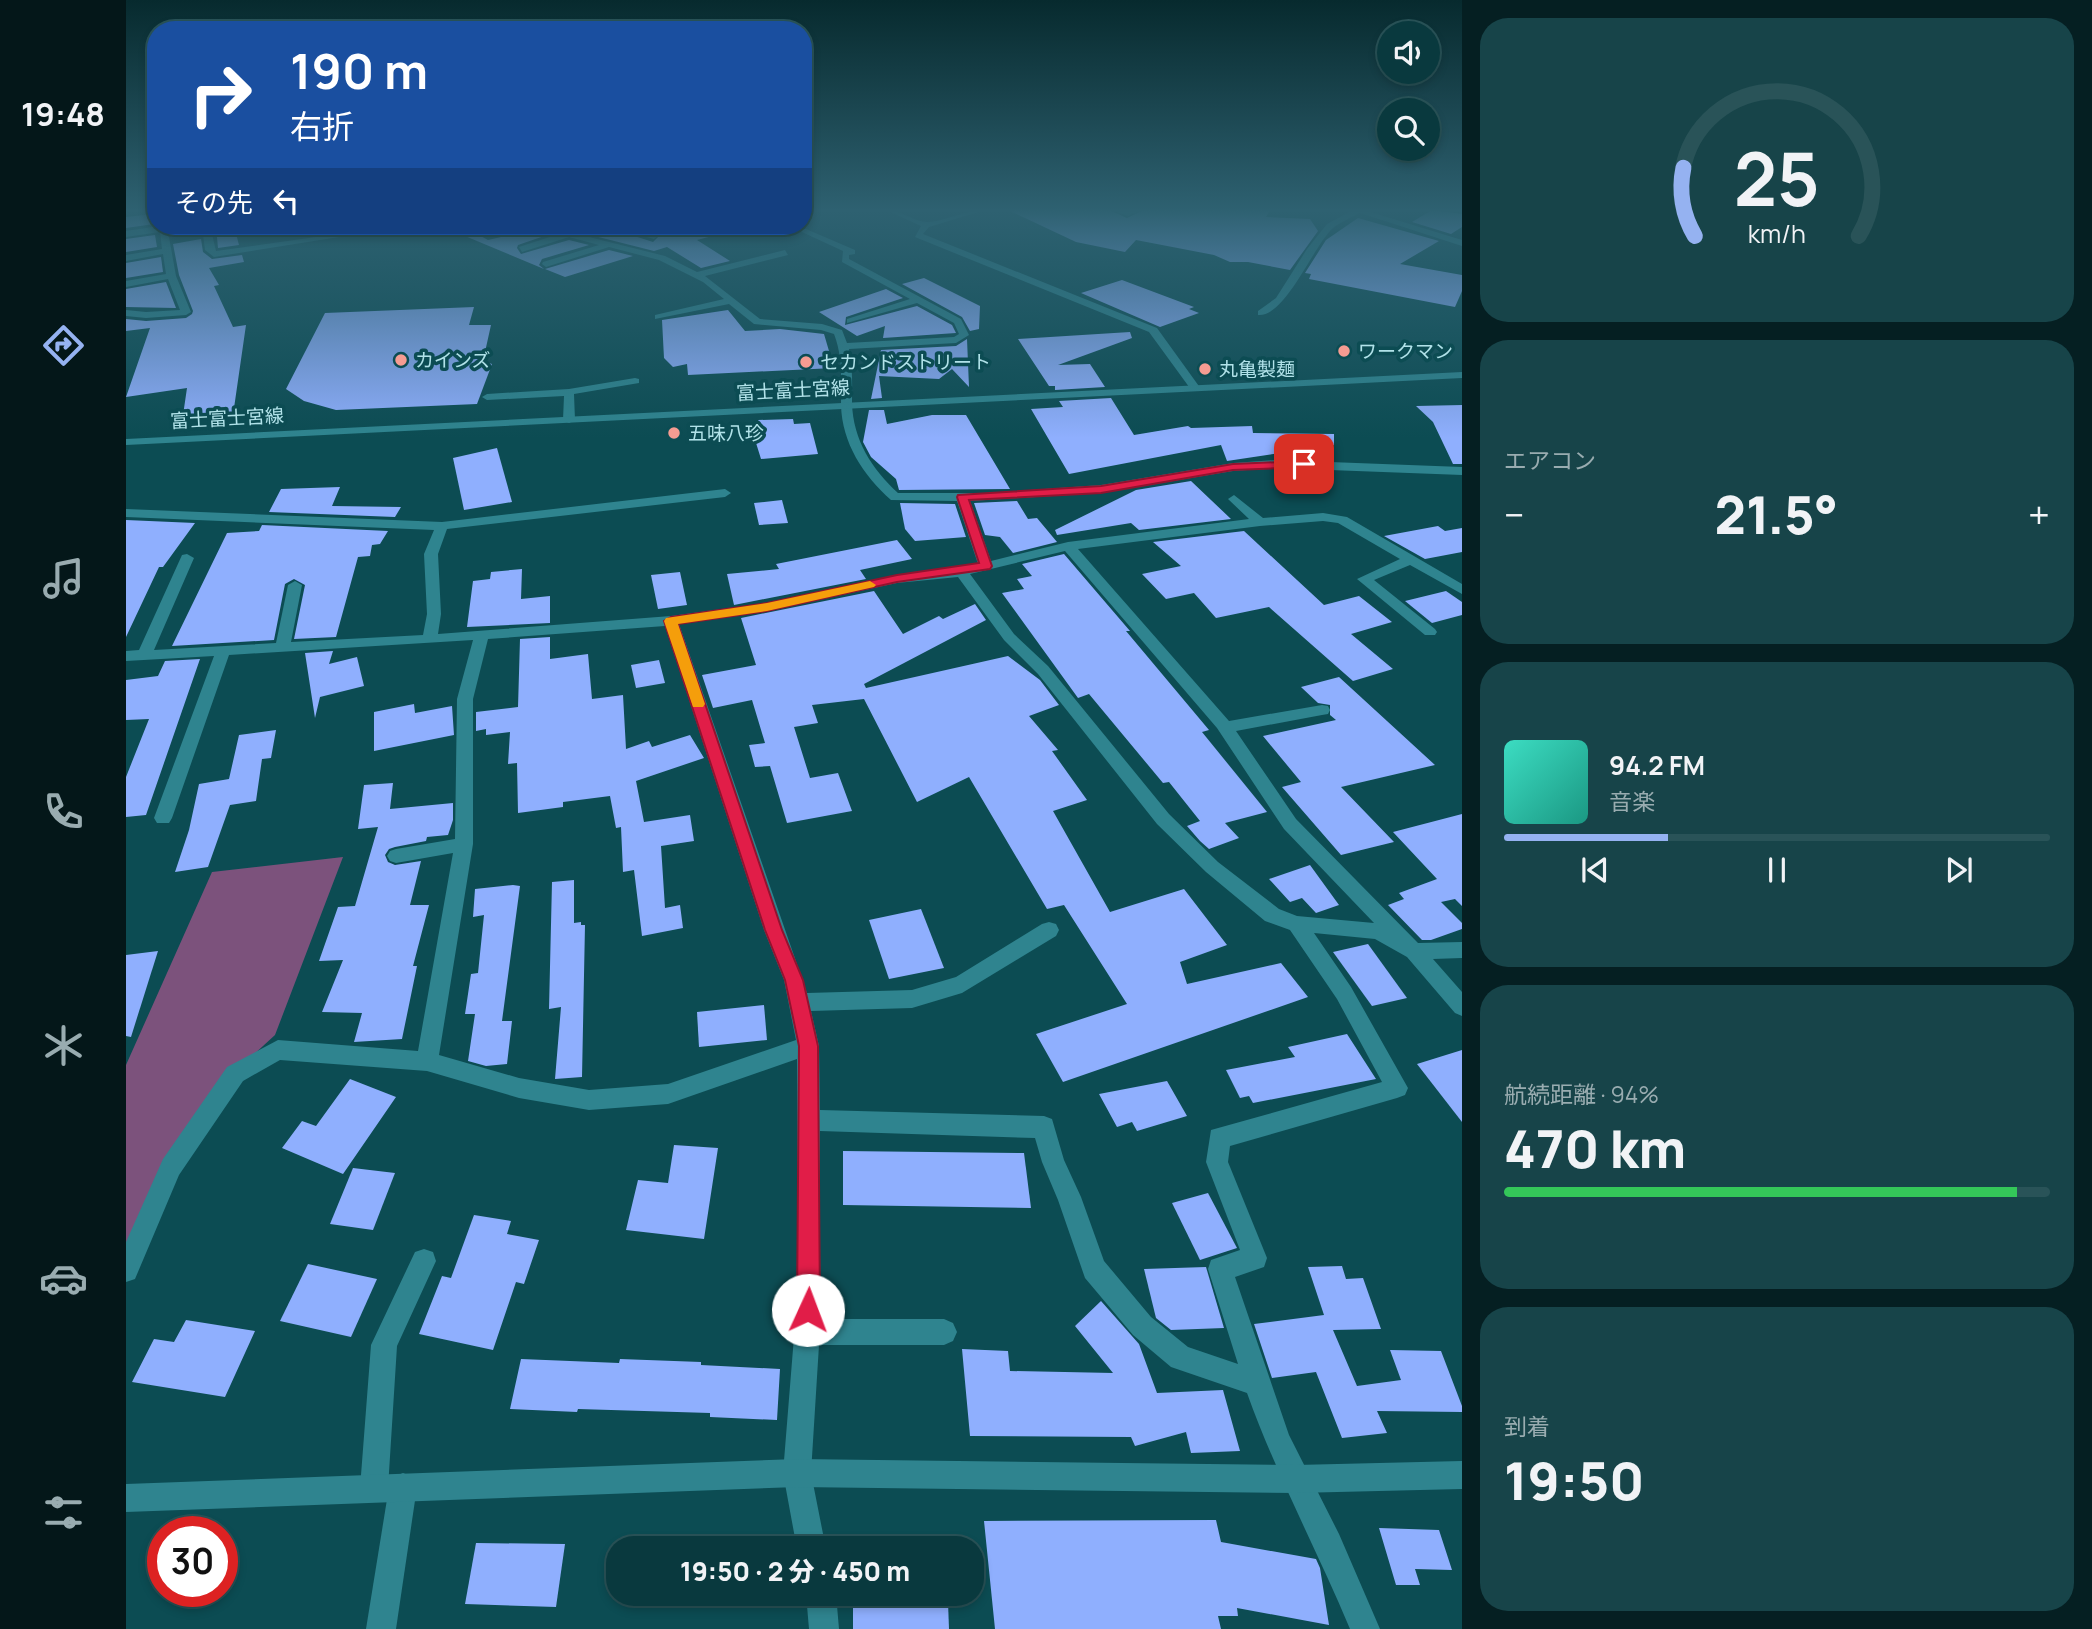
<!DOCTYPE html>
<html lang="ja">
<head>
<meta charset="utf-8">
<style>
  body { margin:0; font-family:Manrope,"Noto Sans JP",sans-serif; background:#174449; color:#f1f3f6; height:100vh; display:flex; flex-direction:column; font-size:26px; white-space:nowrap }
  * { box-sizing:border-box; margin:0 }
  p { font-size:23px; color:#99acb0 }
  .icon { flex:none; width:38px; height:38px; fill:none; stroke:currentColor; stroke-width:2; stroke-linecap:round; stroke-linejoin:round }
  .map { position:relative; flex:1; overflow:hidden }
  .side { display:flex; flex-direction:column; gap:18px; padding:18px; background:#051f22; width:630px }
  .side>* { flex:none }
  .top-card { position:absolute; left:21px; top:21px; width:665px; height:214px; border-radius:28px; box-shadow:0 4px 10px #0003,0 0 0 2px #295358; background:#1a4fa0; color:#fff; overflow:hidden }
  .tools { position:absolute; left:1251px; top:21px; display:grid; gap:14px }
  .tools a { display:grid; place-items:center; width:63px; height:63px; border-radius:50%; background:#09393e; box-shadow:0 4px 10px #0003,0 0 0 2px #295358; font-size:35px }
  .speed { position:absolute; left:21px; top:1516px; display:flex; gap:14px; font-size:35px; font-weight:700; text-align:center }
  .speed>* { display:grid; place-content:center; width:91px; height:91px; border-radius:50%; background:#09393e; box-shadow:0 4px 10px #0003,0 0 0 2px #295358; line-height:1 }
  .speed .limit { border:10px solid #d22; background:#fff; color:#111 }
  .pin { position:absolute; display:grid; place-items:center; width:60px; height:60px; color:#fff; margin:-30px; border-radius:14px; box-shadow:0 4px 10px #0006 }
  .me { position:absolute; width:77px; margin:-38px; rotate:2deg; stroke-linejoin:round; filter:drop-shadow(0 0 5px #0008) }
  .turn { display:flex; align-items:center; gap:24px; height:147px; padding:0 28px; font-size:32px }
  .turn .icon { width:91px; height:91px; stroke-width:2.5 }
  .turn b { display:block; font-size:49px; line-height:60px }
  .then { display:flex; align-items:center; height:66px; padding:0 28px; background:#0003; gap:14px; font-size:26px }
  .big { font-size:52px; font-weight:800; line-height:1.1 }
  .side .tile { flex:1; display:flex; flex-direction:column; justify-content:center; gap:10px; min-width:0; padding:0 24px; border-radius:28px; background:#174449 }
  .side .dial { align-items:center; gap:0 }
  .dial svg { height:182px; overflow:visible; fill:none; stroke:#295358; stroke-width:7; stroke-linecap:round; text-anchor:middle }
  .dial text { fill:#f1f3f6; stroke:none }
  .song { display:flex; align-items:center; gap:21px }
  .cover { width:84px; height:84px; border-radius:10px; background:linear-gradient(135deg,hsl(170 70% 55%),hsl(170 70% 35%)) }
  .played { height:7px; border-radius:4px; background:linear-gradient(90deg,#95b2f1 30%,#295358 30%) }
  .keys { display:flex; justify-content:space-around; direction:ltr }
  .heat { display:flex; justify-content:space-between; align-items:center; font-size:38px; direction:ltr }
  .charge { height:10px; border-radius:5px; background:linear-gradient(90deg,#34c759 94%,#295358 0) }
  .trip { position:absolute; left:480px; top:1536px; width:378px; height:70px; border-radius:28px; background:#09393e; box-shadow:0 4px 10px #0003,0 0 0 2px #295358; font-weight:800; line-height:70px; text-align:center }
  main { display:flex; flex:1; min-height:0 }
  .dock { display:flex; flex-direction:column; width:126px; justify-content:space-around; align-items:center; background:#041719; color:#99acb0 }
  .dock .icon { width:49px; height:49px }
  .dock .selected { color:#95b2f1 }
  .dock b { font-size:32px; color:#f1f3f6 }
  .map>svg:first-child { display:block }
  .green { fill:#7c527c }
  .building { fill:#8faffe }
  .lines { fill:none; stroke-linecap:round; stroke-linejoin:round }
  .minor { fill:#2f848f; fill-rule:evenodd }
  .tertiary { fill:#2f848f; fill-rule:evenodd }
  .secondary { fill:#2f848f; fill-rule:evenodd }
  .route { fill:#e11d48; stroke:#92132f; stroke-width:2 }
  .slow { fill:#f59e0b }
  .poi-dot { fill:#f59c92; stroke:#0c4c53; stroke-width:2.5 }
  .labels { text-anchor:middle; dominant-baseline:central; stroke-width:7; stroke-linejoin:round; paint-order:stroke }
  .far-poi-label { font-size:19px; fill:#b1e2e9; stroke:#0c4c53; text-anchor:start }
  .far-street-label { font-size:19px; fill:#b1e2e9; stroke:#0c4c53 }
</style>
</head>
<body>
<main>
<nav class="dock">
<b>19:48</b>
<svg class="icon selected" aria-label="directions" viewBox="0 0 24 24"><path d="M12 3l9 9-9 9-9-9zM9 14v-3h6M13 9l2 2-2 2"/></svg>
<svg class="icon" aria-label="music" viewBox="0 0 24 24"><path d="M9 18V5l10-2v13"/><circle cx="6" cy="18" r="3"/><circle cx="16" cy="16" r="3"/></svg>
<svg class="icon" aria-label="phone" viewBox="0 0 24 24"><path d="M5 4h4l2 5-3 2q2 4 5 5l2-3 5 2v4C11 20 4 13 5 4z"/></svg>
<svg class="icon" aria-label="climate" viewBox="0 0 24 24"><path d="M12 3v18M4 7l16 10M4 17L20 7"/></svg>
<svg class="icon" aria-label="car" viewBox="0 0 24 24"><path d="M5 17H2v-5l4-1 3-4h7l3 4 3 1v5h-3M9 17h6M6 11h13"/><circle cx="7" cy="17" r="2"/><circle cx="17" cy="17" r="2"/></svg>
<svg class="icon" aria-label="filters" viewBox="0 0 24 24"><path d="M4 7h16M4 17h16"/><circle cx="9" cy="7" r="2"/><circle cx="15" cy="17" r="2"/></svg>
</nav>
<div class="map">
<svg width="1336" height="1629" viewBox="0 0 1336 1629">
  <rect width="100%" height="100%" fill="#0c4c53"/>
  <path class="green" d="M217,857L149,1035L99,1081L0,1254V1065L86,872Z"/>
  <g class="building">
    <path d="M882,210H983L1001,218L1018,210H1144L1140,217L1184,219L1192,231L1164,270L1122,262H1104L1088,255L1010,240L999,252L950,242Z"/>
    <path d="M1306,210L1336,214V227L1325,234L1286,222Z"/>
    <path d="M27,214L28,224L0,228V217Z"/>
    <path d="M1232,218L1313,241L1274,264L1336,275V291L1329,307L1183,279L1185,274L1179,273L1200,240Z"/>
    <path d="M90,226H108L113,245L92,248Z"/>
    <path d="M315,226H336L362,240L406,230L424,234L392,245L391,248L395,254L443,240L463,245L416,259L413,265L418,269Z"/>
    <path d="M429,226H477L527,242L534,235L503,226H593L594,234L571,240L604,261L575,268L541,247L528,251Z"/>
    <path d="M29,235L31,247L0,252V239Z"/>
    <path d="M75,239L77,252L86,259L116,255L118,262L83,268L93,285L88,286L107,327L120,325L107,415L56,422L61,388L0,397L24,328L0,331V319L20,321L60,318L66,314L67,311L53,275L47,244Z"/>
    <path d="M483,250L507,256L439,277L419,269Z"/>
    <path d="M35,257L37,272L0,278V263Z"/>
    <path d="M798,278L854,306L853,329L844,331L836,317L776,284Z"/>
    <path d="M996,280L1068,307L1063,309L1073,313L1034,327L955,293Z"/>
    <path d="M40,282L50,308L0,307V289Z"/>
    <path d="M760,289L777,298L720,317L719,325L791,306L826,325L830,333L757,338L759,326L731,336L693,312Z"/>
    <path d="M348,307L343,325H365L357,361L366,364L351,404L210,410L178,401L160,389L199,313Z"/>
    <path d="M602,310L619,331L654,329L698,334L708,368L562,375L561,364L547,367L538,358L536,320Z"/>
    <path d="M1004,332L1006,338L932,365L964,364L979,387L929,390V386H923L892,339Z"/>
    <path d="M841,339L843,387L826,369L813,379L753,376L756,398L745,399L755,350L830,346Z"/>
    <path d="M985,398L1008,435L1062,426L1065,428L1126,426L1127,433L1208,434V445L1101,461L1095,445L943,474L905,409L937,407L933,401Z"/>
    <path d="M1336,405V464H1327L1307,422L1290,406Z"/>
    <path d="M743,410H758L761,424L806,415H840L884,489L773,490L770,479L745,457L737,442Z"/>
    <path d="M667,419L668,424L684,423L692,454L635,459L626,430L637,429L632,420Z"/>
    <path d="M371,448L386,502L338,510L327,458Z"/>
    <path d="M1065,481L1105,519L1013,530L1005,523L931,535L929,530L1010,490Z"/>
    <path d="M214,487L206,506L275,507L269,517L143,512L155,489Z"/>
    <path d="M656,500L662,523L633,525L628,503Z"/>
    <path d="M891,501L902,519L911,518L931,542L887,553L874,537L859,535L848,503Z"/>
    <path d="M774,503L829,504L840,537L789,541L779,529Z"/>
    <path d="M0,520L69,523L37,567H33L0,637Z"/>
    <path d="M136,525L262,531L254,544L246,545L244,556L232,557L210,637L168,639L179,585L168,579L159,584L148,640L46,646L101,533L133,531Z"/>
    <path d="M1312,526L1319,531L1336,528V552L1299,559L1258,536Z"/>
    <path d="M1118,531L1198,605L1233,596L1266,622L1225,634L1267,669L1227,681L1143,607L1090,618L1068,593L1040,599L1016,574L1055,566L1027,542Z"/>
    <path d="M771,540L786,559L734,570L740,579L608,605L601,574L653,569L650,564Z"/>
    <path d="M938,554L1004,631H1000L1083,730L1076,732L1141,812L1099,823L1113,838L1083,849L1074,841L1061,826L1074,821L1043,782L1037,783L963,694L952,698L876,593L898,589L891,579L906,576L896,564Z"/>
    <path d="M396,569L395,599L424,596V623L341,627L347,581L364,579L365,572Z"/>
    <path d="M554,572L561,605L532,609L525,575Z"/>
    <path d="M748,591L777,634L813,616L817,619L849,604L860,620L738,684L740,688L882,656L914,680L933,705L903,716L932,750L926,751L961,800L927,811L984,912L1058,889L1101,945L1054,962L1061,984L1155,963L1182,997L937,1082L910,1034L1001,1004L938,905L921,909L843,777L791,802L738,699L686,705L692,723L668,727L684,778L712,773L726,811L661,823L644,766L629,767L623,745L639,743L626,700L587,708L576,675L630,665L615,618Z"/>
    <path d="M1320,591L1336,602V615L1306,623L1279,601Z"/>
    <path d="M424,637V659L462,654L466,699L497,695L500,749L523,741L526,747L564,735L578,758L510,781L518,822L564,815L568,841L535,846L539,908L554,905L557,928L516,936L508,870L497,872L495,827L490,828L484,796L437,802V807L392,813L391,763L382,764L384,732L360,735V729L350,731V712L392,707L394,639Z"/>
    <path d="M207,651L203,664L231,657L238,686L194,697L189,718L179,653Z"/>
    <path d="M74,659L20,815L0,817V777L23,719L0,720V680L32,676L39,661Z"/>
    <path d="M533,660L539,683L510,688L505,665Z"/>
    <path d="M1213,677L1309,765L1215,787L1268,842L1215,855L1156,787L1175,782L1137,736L1210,720L1204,715V705L1192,703L1175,687Z"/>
    <path d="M288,704L289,713L326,706L328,735L248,751V712Z"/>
    <path d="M150,730L145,758L136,759L130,801L104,805L82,867L49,872L63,830L73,784L103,779L113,735Z"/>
    <path d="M267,783L264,809L327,803V820L322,835L301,837L300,841L269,847L263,849L259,855L262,862L269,865L295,861L284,905H303L287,966H291L276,1039L228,1042L236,1013L196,1012L217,960L193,961L212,907L229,906L252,827L232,829L238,785Z"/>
    <path d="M1336,814V906L1329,899L1315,902L1336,923V929L1305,940H1296L1262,905L1278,899L1273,893L1311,879L1267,832Z"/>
    <path d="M1184,865L1213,905L1190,913L1176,898L1164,902L1143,879Z"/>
    <path d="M448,880V923L455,922V925H459L456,1077L429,1079L435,1007L423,1009L426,882Z"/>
    <path d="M387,885L394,886L376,1021H386L381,1064L360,1066L342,1061L349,1014H339L345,974L352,973L358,915L347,917L349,889Z"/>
    <path d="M795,909L818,968L763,979L743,920Z"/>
    <path d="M1242,944L1281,998L1246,1006L1207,952Z"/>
    <path d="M32,951L5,1037L0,1036V955Z"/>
    <path d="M638,1005L641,1040L573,1047L571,1012Z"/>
    <path d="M1221,1034L1250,1079L1127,1103L1123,1096L1114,1098L1100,1070L1169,1057L1162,1047Z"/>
    <path d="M1336,1050V1122L1291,1064Z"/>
    <path d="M224,1079L270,1097L217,1174L156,1148L176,1121L190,1126Z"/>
    <path d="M1041,1081L1061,1116L1011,1131L1006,1122L991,1127L973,1094Z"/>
    <path d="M548,1145L592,1148L578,1239L500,1230L512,1180L542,1183Z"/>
    <path d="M717,1151L898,1153L905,1208L717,1205Z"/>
    <path d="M227,1168L269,1173L247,1230L204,1224Z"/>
    <path d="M1082,1193L1111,1248L1074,1260L1046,1203Z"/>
    <path d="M348,1215L385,1221L381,1234L413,1240L398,1284L390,1282L367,1350L293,1334L316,1276L325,1278Z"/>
    <path d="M182,1264L251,1279L225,1337L154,1321Z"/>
    <path d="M1216,1266L1220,1279L1237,1278L1255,1329L1207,1330L1231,1386L1275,1380L1264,1350L1315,1351L1336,1406V1412L1251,1411L1261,1433L1216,1438L1190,1372L1146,1378L1128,1324L1198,1315L1182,1267Z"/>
    <path d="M1080,1267L1098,1328L1045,1330L1030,1318L1018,1269Z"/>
    <path d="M975,1301L1013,1344L1031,1393L1097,1390L1114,1451L1065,1453L1060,1432L1009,1446L1005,1437L844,1436L836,1349L882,1351L884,1371L987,1373L949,1326Z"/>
    <path d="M60,1320L129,1331L99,1397L6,1382L28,1339L48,1342Z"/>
    <path d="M395,1359L493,1363L494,1359L575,1362V1365L654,1369L651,1420L584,1417V1413L452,1409L451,1412L384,1409Z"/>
    <path d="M1090,1520L1095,1542L1190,1559L1194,1568L1203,1625L1111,1608L1112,1616H1092L1095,1629H869L858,1521Z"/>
    <path d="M1253,1528L1313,1530L1326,1570L1289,1569L1294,1585H1270Z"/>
    <path d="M350,1543L439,1544L430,1607L339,1604Z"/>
    <path d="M727,1598L822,1602L823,1629H727Z"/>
  </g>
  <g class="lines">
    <g class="minor">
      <path d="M0,210H7L0,213Z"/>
      <path d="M760,210C775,210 790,223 803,222C823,220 839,210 859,210L803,227L797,234L1031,328L1075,389L1066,391L1023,332L789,237L795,226Z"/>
      <path d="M985,210H1016L1002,216Z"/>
      <path d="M1227,210L1235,211C1227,218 1215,221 1207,228C1187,246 1160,317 1132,315V311L1150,298L1181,249L1201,224Z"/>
      <path d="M33,226H41L50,276L65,312L60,315L20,318L0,316V310L20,312L54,310L42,279L0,287V281L40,274L37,254L0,261V255L36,249L34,232L0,237V231Z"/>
      <path d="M76,226H84L90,251L204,235L202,226H210L213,237L88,257L79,250Z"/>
      <path d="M338,226H349L362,231L391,226H419L539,256L571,272L659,250L662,255L579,276L634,319L696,324L716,330L721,343L828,337L833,334L828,323L791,303L721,323V319L784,299L716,262L717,251L663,226H673L729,250V254L723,255V259L835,319L843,335L830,343L723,349C727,367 726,385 726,403C727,440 746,469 772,493H862L975,485L1107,463L1151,460L1336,467V475L1151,468L1107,471L975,493L844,501L865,561L942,542L1123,519L1102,499L1108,495L1137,518L1197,513L1221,517L1336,584V594L1284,565L1248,580L1309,629L1311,632L1309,635H1299L1231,579L1274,559L1212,523L1197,521L1134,526L952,549L1103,721L1196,705L1202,706L1204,710L1202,714L1196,715L1110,731L1170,819L1292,943L1336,942V958L1307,959L1336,992V1016L1329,1013L1281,957L1249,939L1188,933L1225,987L1282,1088L1279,1095L1271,1098L1104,1146L1102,1162L1141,1258L1138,1267L1109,1277L1163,1435L1213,1534L1254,1629H1224C1191,1550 1150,1474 1121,1393L1045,1367L1007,1335L959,1278L932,1200L916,1162L909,1138L694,1131V1319H818L827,1323L831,1332L827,1341L818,1345H693L685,1473L700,1549H671L657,1473L672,1287L671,1059L542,1104L463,1110L393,1098L301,1071L154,1060L117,1081L53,1175L9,1279L0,1282V1242L37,1159L101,1067L152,1040L292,1051L327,853L270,863L264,861L261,856L264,851L270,849L329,839L331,699L347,640L103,655L46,818L43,823H31L28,818L88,656L0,661V651L13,650L56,555L61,554L68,558L28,650L150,643L162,585L169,581L176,585L165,642L297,635L301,614L298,554L308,530L0,517V509L316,522L599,489L605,493L599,497L321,529L312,554L315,614L312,634L545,616L641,603L771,575L852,564L831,501L765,500C737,475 716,443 715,405C715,380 717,357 708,334L695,330L628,324L603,304L529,319V315L598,299L577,282L533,260L483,247L420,267L416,264L417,262L473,245L443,237L396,252L393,247L433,234L406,227L361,237ZM939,551L1091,728L1158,829L1248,923L1171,916L1153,909L1092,862L1043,814L922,666L888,634L844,574ZM832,577L878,640L912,674L1031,824L1080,872L1139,921L1164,930L1211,999L1256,1082L1085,1130L1080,1162L1114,1250L1085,1260L1082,1269L1112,1364L1062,1347L1025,1317L978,1261L955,1197L938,1160L926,1119L918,1116L694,1110L693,1046L685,1011L786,1008L836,993L930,936L933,930L930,924L923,922L916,924L830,977L786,990L681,993L553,624L641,611L771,583ZM539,626L638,930L658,980L670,1040L542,1084L463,1090L393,1078L313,1055L347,844V699L362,639Z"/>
      <path d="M480,226H494L532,236L528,239Z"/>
      <path d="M509,378L513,379V383L448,394L449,420L443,423L437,420L438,396L361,400L356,397L361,394L443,389Z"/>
      <path d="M298,1249L307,1252L310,1261L271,1346L262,1488L258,1498L248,1502L238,1498L234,1488L245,1345L289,1252Z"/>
      <path d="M277,1473L287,1477L291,1487L270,1629H240L263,1487L267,1477Z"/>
      <path d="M680,1594H710L713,1629H683Z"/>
    </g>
    <path class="tertiary" d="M671,1459L1170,1465L1336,1461V1489L1170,1493L671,1487L0,1512V1484Z"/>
    <g class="secondary">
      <path d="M1225,210H1238L1336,240V246Z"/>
      <path d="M1336,372V378L0,445V439Z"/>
    </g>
  </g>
  <linearGradient id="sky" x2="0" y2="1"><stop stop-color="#072a2e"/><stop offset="0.48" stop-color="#2e6171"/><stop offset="1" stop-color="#2e6171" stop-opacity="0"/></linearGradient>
  <rect width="1336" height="438" fill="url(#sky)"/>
  <path class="route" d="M1178,461L1182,462V467L1107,470L975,493L843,500L866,566L864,569L771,582L641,611L552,624L656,930L677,980L692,1046L694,1310L691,1318L682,1321L674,1318L671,1310L673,1046L659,980L639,930L538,621L545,617L641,603L771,575L853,563L831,497L832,495L975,486L1107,464Z"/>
  <path class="slow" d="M744,581L750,585L748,587L641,611L552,624L579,704L577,707H567L538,621L540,618L641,603Z"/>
  <g class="poi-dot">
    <circle cx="1218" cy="351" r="7"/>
    <circle cx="275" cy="360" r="7"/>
    <circle cx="680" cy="362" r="7"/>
    <circle cx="1079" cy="369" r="7"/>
    <circle cx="548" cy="433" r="7"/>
  </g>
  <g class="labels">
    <g class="far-poi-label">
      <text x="1232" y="351">ワークマン</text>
      <text x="289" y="360">カインズ</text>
      <text x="694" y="362">セカンドストリート</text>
      <text x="1093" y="369">丸亀製麺</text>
      <text x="562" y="433">五味八珍</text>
    </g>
    <g class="far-street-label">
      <text transform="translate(667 390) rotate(-3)">富士富士宮線</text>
      <text transform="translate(101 418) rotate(-3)">富士富士宮線</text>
    </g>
  </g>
</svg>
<div class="tools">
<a><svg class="icon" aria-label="sound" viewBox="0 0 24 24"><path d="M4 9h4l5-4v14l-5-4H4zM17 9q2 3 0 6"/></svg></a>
<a><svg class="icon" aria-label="search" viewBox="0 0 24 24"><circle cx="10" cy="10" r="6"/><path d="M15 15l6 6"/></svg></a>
</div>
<div class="speed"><div class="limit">30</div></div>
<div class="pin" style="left:1178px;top:464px;background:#d93025"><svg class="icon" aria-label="arrive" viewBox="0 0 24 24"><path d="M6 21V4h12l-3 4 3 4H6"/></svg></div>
<svg class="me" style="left:682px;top:1310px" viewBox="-20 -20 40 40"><circle r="19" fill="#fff"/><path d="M0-13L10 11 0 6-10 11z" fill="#e11d48"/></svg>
<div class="trip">19:50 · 2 分 · 450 m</div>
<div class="top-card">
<div class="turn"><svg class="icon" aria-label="right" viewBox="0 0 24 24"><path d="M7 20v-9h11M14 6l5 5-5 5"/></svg><div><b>190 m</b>右折</div></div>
<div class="then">その先<svg class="icon" aria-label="left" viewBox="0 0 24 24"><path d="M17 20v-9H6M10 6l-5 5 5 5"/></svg></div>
</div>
</div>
<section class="side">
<div class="tile dial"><svg viewBox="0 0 100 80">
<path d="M14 69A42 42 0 1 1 86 69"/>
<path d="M14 69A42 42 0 0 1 9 39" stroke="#95b2f1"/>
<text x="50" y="56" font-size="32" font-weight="700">25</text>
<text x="50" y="72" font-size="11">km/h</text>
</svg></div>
<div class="tile"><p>エアコン</p>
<div class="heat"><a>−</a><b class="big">21.5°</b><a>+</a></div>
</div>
<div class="tile">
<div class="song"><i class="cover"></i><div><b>94.2 FM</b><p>音楽</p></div></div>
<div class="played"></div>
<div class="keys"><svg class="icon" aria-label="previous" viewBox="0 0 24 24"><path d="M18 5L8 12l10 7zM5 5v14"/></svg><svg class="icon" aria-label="pause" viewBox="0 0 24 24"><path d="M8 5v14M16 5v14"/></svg><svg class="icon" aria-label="next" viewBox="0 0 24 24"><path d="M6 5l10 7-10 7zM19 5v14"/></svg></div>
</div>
<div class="tile"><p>航続距離 · 94%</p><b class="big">470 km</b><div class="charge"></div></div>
<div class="tile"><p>到着</p><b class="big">19:50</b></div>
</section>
</main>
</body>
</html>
